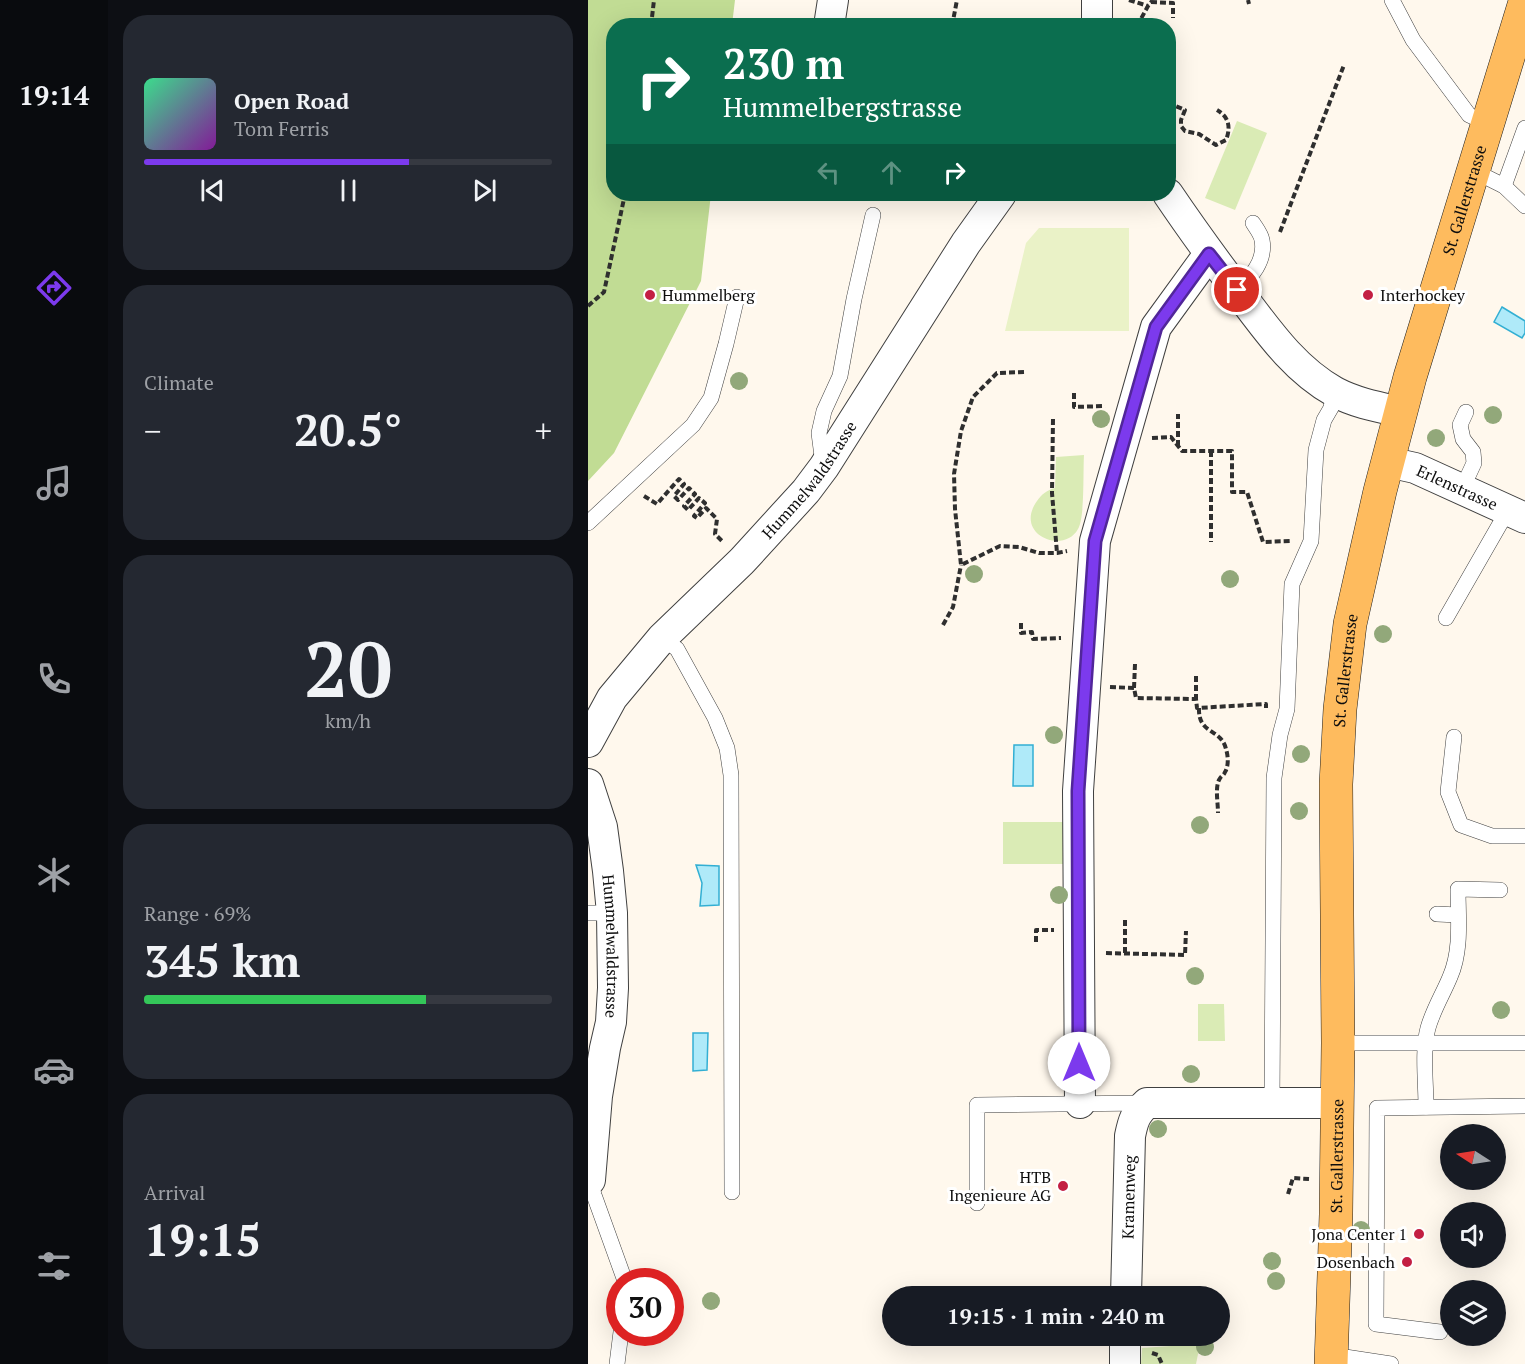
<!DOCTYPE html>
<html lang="en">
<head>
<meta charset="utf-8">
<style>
  body { margin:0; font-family:"PT Serif",serif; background:#242831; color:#f1f3f6; height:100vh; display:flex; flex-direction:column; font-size:22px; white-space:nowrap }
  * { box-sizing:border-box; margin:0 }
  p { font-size:20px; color:#9ea1a6 }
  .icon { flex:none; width:33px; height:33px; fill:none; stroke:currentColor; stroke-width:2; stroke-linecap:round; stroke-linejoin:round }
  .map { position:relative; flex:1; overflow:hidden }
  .panel { display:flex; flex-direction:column; gap:15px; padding:15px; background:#0d0f14; width:480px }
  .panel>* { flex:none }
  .top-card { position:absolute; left:18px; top:18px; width:570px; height:183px; border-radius:24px; box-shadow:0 6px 24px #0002; background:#0b6e4f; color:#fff; overflow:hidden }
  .needle { width:39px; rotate:282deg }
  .tools { position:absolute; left:852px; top:1124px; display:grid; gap:12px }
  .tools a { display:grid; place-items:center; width:66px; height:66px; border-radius:50%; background:#171b24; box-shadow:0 6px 24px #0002; font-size:30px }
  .speed { position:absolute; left:18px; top:1268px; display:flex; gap:12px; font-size:30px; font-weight:700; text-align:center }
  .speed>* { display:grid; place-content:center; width:78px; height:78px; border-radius:50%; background:#171b24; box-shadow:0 6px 24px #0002; line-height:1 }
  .speed .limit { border:9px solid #d22; background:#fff; color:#111 }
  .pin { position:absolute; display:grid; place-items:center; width:51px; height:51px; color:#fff; margin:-26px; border:3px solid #fff; border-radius:50%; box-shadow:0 2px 6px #0007 }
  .me { position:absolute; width:66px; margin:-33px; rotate:0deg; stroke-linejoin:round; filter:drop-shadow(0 0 4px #0008) }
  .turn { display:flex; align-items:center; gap:21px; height:126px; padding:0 18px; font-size:27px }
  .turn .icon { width:78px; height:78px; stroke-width:2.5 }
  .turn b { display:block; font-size:42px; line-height:51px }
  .lanes { display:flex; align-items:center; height:57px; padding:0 18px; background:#0003; justify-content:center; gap:30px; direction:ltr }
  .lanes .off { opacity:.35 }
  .big { font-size:45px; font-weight:600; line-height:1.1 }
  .panel .tile { flex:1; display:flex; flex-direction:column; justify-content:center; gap:9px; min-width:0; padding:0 21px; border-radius:24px; background:#242831 }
  .panel .dial { align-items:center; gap:0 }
  .dial b { font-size:78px; line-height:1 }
  .song { display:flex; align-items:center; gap:18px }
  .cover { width:72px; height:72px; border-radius:9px; background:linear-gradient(135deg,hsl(150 70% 55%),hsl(290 70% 35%)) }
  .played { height:6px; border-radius:3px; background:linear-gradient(90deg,#7c3aed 65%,#363941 65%) }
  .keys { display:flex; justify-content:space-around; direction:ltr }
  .heat { display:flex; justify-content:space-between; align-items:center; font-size:33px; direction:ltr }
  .charge { height:9px; border-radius:4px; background:linear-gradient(90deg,#34c759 69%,#363941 0) }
  .trip { position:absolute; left:294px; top:1286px; width:348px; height:60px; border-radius:30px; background:#171b24; box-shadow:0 6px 24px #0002; font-weight:600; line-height:60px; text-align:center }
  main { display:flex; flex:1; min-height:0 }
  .tab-bar { display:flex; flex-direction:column; width:108px; justify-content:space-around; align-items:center; background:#090b0e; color:#9ea1a6 }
  .tab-bar .icon { width:42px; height:42px }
  .tab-bar .active { color:#7c3aed }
  .tab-bar b { font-size:27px; color:#f1f3f6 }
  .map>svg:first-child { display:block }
  .green { fill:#daebb5 }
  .forest { fill:#c1dc94 }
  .pitch { fill:#eaf2c7 }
  .water { fill:#afeaf9; stroke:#33afd3; stroke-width:1.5 }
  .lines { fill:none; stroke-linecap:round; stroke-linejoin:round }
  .lane-casing { stroke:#404040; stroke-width:16 }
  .street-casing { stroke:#404040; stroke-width:32 }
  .primary-casing { stroke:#1e1e1e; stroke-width:34 }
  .path { stroke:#2f2f2f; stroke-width:4; stroke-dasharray:6 3; stroke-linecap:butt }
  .lane { stroke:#fff; stroke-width:15 }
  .street { stroke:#fff; stroke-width:30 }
  .primary { stroke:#febb5e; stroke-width:33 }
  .tree { fill:#92a87a }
  .route-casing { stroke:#51269a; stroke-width:15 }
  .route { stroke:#7c3aed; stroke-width:10 }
  .poi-dot { fill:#c31f43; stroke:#fff; stroke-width:2 }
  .labels { text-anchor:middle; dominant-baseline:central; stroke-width:6; stroke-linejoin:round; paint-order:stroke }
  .street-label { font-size:16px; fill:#0d0d0d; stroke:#fff }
  .poi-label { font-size:16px; fill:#0d0d0d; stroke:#fff; text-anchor:end }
</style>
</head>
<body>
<main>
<nav class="tab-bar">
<b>19:14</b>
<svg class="icon active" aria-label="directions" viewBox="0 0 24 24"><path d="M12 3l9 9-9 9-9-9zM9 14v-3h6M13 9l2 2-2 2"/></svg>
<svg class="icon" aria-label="music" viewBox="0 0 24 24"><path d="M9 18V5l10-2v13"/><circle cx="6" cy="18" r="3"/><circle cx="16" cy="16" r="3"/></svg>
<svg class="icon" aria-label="phone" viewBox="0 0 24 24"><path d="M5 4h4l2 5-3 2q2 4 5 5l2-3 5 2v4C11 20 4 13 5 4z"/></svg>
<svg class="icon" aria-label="climate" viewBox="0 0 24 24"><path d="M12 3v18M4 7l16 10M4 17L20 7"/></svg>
<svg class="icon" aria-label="car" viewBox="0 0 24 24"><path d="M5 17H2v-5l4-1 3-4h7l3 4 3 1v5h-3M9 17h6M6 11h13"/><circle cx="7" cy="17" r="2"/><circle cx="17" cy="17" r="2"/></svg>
<svg class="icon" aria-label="filters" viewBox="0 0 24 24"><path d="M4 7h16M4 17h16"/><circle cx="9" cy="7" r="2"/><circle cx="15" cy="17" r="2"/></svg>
</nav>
<section class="panel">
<div class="tile">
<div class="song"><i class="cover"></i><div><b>Open Road</b><p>Tom Ferris</p></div></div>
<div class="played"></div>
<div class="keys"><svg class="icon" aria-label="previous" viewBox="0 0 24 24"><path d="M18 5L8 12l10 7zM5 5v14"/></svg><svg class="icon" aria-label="pause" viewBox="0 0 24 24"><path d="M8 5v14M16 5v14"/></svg><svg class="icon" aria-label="next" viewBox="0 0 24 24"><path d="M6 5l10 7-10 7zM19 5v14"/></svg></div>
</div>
<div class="tile"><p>Climate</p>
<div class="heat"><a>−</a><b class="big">20.5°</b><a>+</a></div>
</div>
<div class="tile dial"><b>20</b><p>km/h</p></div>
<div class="tile"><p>Range · 69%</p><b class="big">345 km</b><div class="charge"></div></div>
<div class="tile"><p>Arrival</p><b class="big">19:15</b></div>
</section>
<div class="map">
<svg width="937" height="1364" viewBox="0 0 937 1364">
  <rect width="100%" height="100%" fill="#fff8ed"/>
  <g class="green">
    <path d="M649,121L679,133L647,210L617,198Z"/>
    <path d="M496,455C495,471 497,518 490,529C476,555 425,535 449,501C454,494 459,490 467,488L468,457Z"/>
    <rect x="415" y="822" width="64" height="42"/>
    <path d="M610,1004H636L637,1041H610Z"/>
    <path d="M612,1344L608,1364H553L554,1348Z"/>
  </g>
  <path class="forest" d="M0,0H147L144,25L26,26V194H123L113,281L26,453L0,481Z"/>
  <path class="pitch" d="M451,228H541V331H417L438,243Z"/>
  <g class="water">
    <path d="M914,307L937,321V333L934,338L906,322Z"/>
    <path d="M426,745H445V786H425Z"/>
    <path d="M108,865L131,866V905L112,906L114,883Z"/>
    <path d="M105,1033H120L119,1070L105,1071Z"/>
  </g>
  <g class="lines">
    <defs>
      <g id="lane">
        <path d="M804,0L825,40L881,115L900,124"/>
        <path d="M886,171L916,186L937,206"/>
        <path d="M916,186L937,128"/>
        <path d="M649,290C663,277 678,261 674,240C673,234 668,228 665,223"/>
        <path d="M235,464L231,433L236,411L252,376L266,299L285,215"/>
        <path d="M874,489L886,463L885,452L875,439L872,425L878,412"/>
        <path d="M0,523L105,425L123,398L138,344L149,297"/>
        <path d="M858,618L920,510"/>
        <path d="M74,638L89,649L127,718L139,748L143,775L144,1192"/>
        <path d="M866,737L860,792L873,825L904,836H937"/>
        <path d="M0,913H24"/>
        <path d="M849,914L870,915"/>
        <path d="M750,1043H937"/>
        <path d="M684,1103L686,778L692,735L699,709L704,584L723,541L728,450L736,420L743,408L746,391"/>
        <path d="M838,1107C838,1083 834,1050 840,1028C845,1010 855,994 862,977C874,950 870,917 870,889L912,890"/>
        <path d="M2,1180L6,1195L37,1281"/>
        <path d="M389,1203V1105L559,1103"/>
        <path d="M852,1332L788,1324L789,1108L937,1106"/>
        <path d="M744,1355L803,1364"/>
        <path d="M29,1364L33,1332"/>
      </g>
      <g id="street">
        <path d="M241,26L245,0"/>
        <path d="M509,26V0"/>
        <path d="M580,194C603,228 627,261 652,294C680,331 706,369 747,392C768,403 790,407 813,412"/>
        <path id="s1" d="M800,462L827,468L937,518"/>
        <path id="s2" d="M0,742L24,698L74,638L154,561L218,491L236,467L378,243L413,194"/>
        <path id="s3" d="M0,784L14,827L20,871L24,913L25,988L23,1022L17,1048L9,1096L2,1180"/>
        <path d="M492,1103L490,791L507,541L568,327L621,254"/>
        <path id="s4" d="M538,1296L542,1136C545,1121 547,1114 559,1103H749"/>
        <path d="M537,1335V1364"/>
      </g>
      <g id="primary">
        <path id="s5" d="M743,1364L748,1214L750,1043L748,784L752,709L762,624L792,491L822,377L937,2"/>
      </g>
    </defs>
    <use href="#lane" class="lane-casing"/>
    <use href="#street" class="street-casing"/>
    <use href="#primary" class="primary-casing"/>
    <g class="path">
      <path d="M541,0L560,6"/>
      <path d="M660,0L661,4"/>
      <path d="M563,2L585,3V18"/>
      <path d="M63,26L66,0"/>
      <path d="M364,26L369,0"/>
      <path d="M549,26L560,6L564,1"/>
      <path d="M580,103L597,110L593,120V126L597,131L611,134L628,145L638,140C643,127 641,117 629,110"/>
      <path d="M692,232L756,65"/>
      <path d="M0,306L16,292L37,194"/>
      <path d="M436,372L409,373L385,397L373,431L366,474L367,509L373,565L412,546L431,547L451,553H469L479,551"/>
      <path d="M486,393V407L517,406"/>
      <path d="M465,419L464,493L469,553"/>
      <path d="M564,438L583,437L594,451H644V492H659L675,542L702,541"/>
      <path d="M590,446V414"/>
      <path d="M623,451V542"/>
      <path d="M56,496L69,504L91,479L96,484L86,496L90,500L101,488L107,494L96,506L100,510L111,498L117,503L106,516L109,518L118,508L129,519L127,534L135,542"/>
      <path d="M433,623V633L444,632L445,639L473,638"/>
      <path d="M355,625L365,607L373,565"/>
      <path d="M608,676V699"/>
      <path d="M522,687L546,688L548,698L608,699L609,708L678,704V708"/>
      <path d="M546,688L547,664"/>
      <path d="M611,708C610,735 633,728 638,749C640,755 641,766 637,772C635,777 634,774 631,780C627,788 630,803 630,813"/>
      <path d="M448,942V930H466"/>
      <path d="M518,953L597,955L598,931"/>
      <path d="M537,953V920"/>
      <path d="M700,1194L705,1178L721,1179"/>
      <path d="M564,1353L570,1355L574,1364"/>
    </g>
    <use href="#lane" class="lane"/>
    <use href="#street" class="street"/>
    <use href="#primary" class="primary"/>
  </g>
  <g class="tree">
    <circle cx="151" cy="381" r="9"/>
    <circle cx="905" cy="415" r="9"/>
    <circle cx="513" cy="419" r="9"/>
    <circle cx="848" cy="438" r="9"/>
    <circle cx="386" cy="574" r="9"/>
    <circle cx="642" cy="579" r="9"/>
    <circle cx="795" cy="634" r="9"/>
    <circle cx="466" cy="735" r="9"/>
    <circle cx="713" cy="754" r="9"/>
    <circle cx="711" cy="811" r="9"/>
    <circle cx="612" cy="825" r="9"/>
    <circle cx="471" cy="895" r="9"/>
    <circle cx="607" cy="976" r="9"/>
    <circle cx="913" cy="1010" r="9"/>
    <circle cx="603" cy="1074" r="9"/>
    <circle cx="570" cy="1129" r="9"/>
    <circle cx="773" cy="1230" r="9"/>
    <circle cx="684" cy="1261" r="9"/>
    <circle cx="688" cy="1281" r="9"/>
    <circle cx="123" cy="1301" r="9"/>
    <circle cx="617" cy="1347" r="9"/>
  </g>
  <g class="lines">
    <defs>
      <path id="route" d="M491,1063L490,791L507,541L568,327L621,254L649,290"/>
    </defs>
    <use href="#route" class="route-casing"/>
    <use href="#route" class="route"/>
  </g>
  <g class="poi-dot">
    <circle cx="62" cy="295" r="6"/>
    <circle cx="780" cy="295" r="6"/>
    <circle cx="475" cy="1186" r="6"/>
    <circle cx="831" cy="1234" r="6"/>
    <circle cx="819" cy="1262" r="6"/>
  </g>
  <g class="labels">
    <g class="street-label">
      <text stroke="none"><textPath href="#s5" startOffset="1180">St. Gallerstrasse</textPath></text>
      <text stroke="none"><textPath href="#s2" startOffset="345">Hummelwaldstrasse</textPath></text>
      <text stroke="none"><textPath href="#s1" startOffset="74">Erlenstrasse</textPath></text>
      <text stroke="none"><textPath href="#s5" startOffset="694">St. Gallerstrasse</textPath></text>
      <text stroke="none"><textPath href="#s3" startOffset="165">Hummelwaldstrasse</textPath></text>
      <text stroke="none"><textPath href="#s5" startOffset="208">St. Gallerstrasse</textPath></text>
      <text stroke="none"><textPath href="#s4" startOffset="99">Kramenweg</textPath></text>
    </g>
    <g class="poi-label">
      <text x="74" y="295" text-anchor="start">Hummelberg</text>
      <text x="792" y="295" text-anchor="start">Interhockey</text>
      <text x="463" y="1177">HTB<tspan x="463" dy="18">Ingenieure AG</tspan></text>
      <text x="819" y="1234">Jona Center 1</text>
      <text x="807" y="1262">Dosenbach</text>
    </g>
  </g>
</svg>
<div class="tools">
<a><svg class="needle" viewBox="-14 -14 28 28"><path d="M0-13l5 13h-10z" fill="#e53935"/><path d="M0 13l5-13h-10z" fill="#9ea1a6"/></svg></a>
<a><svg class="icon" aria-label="sound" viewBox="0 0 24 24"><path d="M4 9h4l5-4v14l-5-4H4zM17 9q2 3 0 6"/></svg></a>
<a><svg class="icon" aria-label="layers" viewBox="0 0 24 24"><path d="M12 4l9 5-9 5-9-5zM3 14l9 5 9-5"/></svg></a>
</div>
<div class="speed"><div class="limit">30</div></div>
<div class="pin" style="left:649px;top:290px;background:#d93025"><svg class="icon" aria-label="arrive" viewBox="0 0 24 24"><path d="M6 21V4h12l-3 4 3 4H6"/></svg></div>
<svg class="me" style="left:491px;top:1063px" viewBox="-20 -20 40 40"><circle r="19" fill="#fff"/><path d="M0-13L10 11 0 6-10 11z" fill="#7c3aed"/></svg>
<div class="trip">19:15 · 1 min · 240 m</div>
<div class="top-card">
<div class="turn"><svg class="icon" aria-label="right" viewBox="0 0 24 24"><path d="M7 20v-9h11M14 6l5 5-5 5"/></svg><div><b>230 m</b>Hummelbergstrasse</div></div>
<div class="lanes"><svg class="icon off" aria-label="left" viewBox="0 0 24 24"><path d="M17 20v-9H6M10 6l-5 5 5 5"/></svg><svg class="icon off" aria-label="ahead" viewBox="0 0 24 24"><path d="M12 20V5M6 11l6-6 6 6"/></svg><svg class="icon" aria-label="right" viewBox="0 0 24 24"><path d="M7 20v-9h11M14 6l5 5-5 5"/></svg></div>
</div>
</div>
</main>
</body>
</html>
